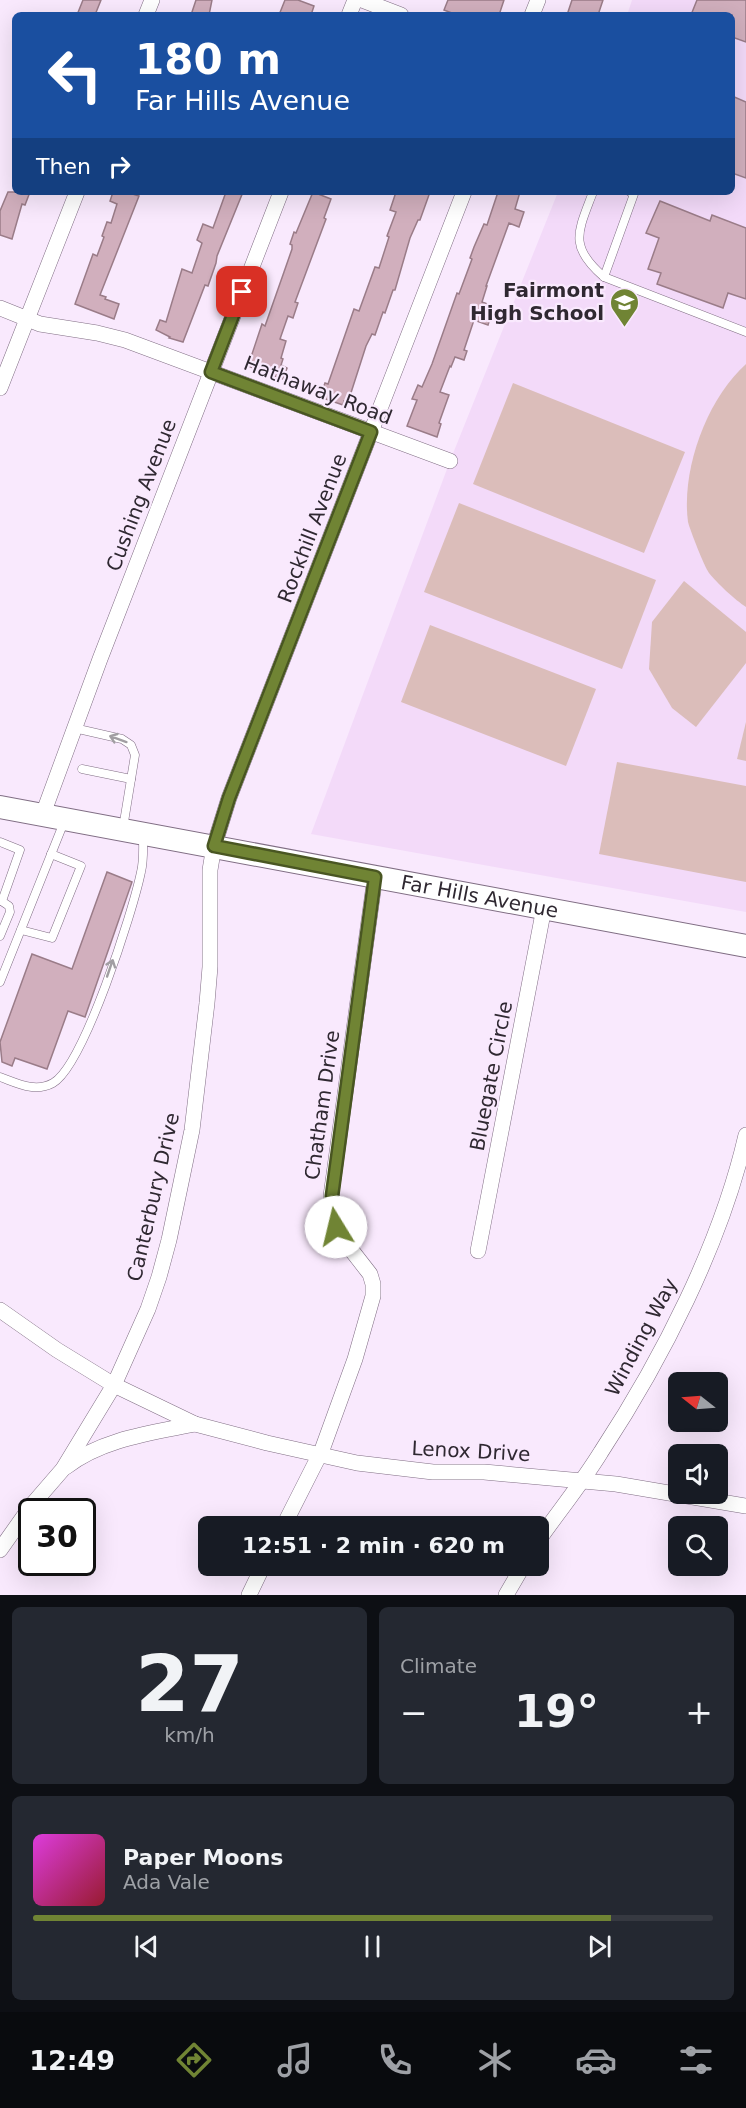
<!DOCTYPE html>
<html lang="en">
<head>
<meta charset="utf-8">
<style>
  body { margin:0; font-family:"DejaVu Sans",sans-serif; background:#242831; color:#f1f3f6; height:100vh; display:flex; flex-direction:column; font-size:22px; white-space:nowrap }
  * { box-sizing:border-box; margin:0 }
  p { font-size:20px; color:#9ea1a6 }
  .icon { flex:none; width:33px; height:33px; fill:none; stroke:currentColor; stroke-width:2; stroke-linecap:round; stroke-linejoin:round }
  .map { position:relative; height:1595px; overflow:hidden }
  .sheet { display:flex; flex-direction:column; gap:12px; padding:12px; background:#0d0f14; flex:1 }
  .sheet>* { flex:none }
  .hud { position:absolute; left:12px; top:12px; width:723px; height:183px; border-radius:9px; box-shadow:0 6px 24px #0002; background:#1a4fa0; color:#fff; overflow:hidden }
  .needle { width:39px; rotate:287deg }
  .fabs { position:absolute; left:668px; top:1372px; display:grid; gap:12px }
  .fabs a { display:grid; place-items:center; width:60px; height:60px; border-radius:9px; background:#171b24; box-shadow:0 6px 24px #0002; font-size:30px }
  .speed { position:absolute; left:18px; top:1498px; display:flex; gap:12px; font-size:30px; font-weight:700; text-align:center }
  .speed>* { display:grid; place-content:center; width:78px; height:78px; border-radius:50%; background:#171b24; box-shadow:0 6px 24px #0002; line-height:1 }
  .speed .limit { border:3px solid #111; border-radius:9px; background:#fff; color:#111 }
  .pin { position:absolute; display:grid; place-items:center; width:51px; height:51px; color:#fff; margin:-26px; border-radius:12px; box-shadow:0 3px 9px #0006 }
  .me { position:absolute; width:66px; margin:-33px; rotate:351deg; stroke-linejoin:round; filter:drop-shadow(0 0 4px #0008) }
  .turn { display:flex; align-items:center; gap:21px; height:126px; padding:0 24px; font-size:27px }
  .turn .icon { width:78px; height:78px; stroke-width:2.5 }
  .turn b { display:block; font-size:42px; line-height:51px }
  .then { display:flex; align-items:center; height:57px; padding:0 24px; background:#0003; gap:12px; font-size:22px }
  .big { font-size:45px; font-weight:800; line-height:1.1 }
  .sheet .tile { flex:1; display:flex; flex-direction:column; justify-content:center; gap:9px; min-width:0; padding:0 21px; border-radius:9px; background:#242831 }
  .sheet .dial { align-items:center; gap:0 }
  .dial b { font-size:78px; line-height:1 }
  .song { display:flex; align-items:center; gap:18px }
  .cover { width:72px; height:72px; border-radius:9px; background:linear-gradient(135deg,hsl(300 70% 55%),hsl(350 70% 35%)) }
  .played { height:6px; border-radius:3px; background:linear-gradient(90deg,#708434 85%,#363941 85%) }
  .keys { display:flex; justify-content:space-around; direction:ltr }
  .heat { display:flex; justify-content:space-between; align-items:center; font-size:33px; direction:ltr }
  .sheet .tiles { flex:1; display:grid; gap:12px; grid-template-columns:1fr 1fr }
  .tile:last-child { grid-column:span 2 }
  .trip { position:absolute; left:198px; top:1516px; width:351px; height:60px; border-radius:9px; background:#171b24; box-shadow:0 6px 24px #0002; font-weight:800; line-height:60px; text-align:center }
  .tabs { display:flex; height:96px; justify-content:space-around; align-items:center; background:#090b0e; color:#9ea1a6 }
  .tabs .icon { width:42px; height:42px }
  .tabs .on { color:#708434 }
  .tabs b { font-size:27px; color:#f1f3f6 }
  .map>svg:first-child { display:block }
  .built { fill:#f3daf9 }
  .green { fill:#dbbdba }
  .building { fill:#d1afbd; stroke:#9a7c88; stroke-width:1.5 }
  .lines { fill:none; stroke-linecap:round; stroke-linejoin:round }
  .lane-casing { stroke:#806e84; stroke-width:9 }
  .street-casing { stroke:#806e84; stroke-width:16 }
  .primary-casing { stroke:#806e84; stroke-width:24 }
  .lane { stroke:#fff; stroke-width:8 }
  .street { stroke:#fff; stroke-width:15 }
  .primary { stroke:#fff; stroke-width:22 }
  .oneway { stroke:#a19ea2 }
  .route-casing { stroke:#495622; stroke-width:15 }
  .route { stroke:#708434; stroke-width:10 }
  .labels { text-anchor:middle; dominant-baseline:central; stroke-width:4.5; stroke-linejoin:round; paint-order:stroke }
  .poi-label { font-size:20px; font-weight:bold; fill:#2f2831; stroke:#f9e9fd; text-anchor:end }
  .street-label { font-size:20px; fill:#2f2831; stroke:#f9e9fd }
</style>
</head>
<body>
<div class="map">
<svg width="746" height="1595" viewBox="0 0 746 1595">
  <rect width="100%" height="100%" fill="#f9e9fd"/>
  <path class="built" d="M632,0H746V912L311,834L450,461L558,192H732V15H627Z"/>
  <g class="green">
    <path d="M746,364V607C735,600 717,583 709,573C704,566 690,530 688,522C681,469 707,399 746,364Z"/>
    <path d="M513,383L685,452L644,553L473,484Z"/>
    <path d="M459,503L656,580L622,669L424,592Z"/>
    <path d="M684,581L746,632V663L696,727L672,708L649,669L652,622Z"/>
    <path d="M430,625L596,689L566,766L401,702Z"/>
    <path d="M746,722V761L737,759Z"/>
    <path d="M617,762L746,786V882L599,854Z"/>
  </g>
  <g class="building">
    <path d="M83,0H101L95,15H77Z"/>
    <path d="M196,0H212L209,15H191Z"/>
    <path d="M285,0H298L314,6L311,15H279Z"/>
    <path d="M448,0H504L499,15H457L444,10Z"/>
    <path d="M572,0H603L598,15H567Z"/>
    <path d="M697,0H746V42L732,37V15H691Z"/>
    <path d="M732,96L746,102V178L732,173Z"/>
    <path d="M8,192H30L25,205L22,204L12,239L0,235V211Z"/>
    <path d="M113,192H126L139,196L100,295L106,297L105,299L119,304L114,319L75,304L93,254L97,256L104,237L102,236L107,222L111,223L117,204L110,201Z"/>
    <path d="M226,192H243L217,256L216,263L208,286L205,285L183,342L169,338L170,337L156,330L160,320L166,322L182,269L192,273L202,243L197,240L203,224L213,228Z"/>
    <path d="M313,192L331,199L324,218L326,219L295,302L298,303L293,318L288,316L280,339L286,341L281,358L283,359L281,365L287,368L283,379L248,366L262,324L265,326L284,272L292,249V245L290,244L294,232L296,233Z"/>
    <path d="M396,192H430L420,220H418L410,238L395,290H393L385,313L383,312L375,335L372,334L366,346L348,402L344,401L343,405L320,397L325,383L328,384L354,309L359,311L375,267L379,268L389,237L387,236L396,212L390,210Z"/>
    <path d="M498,192H520L515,209L524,212L519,227L509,223L486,286H487L482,302L490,305L487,314L491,315L488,325L474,320L464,350L467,351L464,360L455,357L451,367L450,366L440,392L449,395L439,423L441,424L437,437L407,426L417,400L412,399L418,385L422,387L432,364L457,293L459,294L472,259L470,258L474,247L484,224L487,225Z"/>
    <path d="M660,201L710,221L712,215L746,228V299L728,293L723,308L657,284L661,273L648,269L659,238L646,233Z"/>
    <path d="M107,872L132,882L85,1017L68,1011L47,1069L15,1058L12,1066L2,1062L0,1042L32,954L72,969Z"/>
  </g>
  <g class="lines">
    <defs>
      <g id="lane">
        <path d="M593,192C578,232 568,246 604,277L746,332"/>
        <path d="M604,277L634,194L630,192"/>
        <path d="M74,728L122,739L131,745L135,755L123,828"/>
        <path d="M82,769L131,779"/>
        <path d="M0,842L20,850L2,901"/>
        <path d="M0,900L9,906L10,912L0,936"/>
        <path d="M21,930L52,938L81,866L51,854"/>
        <path d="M0,982L64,822"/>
        <path d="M0,1077C17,1083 35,1093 53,1083C84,1065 133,911 141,872C144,860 143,847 143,835"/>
      </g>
      <g id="street">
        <path d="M362,0L401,15"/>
        <path d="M146,15L152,0"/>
        <path d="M349,15L355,0"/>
        <path d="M532,15L538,0"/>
        <path d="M0,308L40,324L97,333L125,340L450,461"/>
        <path d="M0,388L77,192"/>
        <path d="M43,814L100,659L281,192"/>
        <path d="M478,1251L544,908"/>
        <path d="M0,1310L57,1350L114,1385L195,1424L267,1443L357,1463L433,1472H484L616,1484L746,1506"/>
        <path d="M66,1467C102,1439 151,1433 195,1424"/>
        <path d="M283,1527L322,1450L355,1359L373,1296V1284L370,1274L342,1238L336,1227L332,1211L331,1196L375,877"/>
        <path d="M538,1541C559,1511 582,1483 601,1452C662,1359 721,1244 746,1135"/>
        <path d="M0,1550L31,1506L63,1469L114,1385L148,1309L159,1277L169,1240L192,1130L207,1003L210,967V870L214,846L229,798L464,192"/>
        <path d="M249,1595L263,1566"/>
        <path d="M506,1595L523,1566"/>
      </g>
      <g id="primary">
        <path id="s1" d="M0,807L746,946"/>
      </g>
    </defs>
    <use href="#lane" class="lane-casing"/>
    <use href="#street" class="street-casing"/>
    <use href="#primary" class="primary-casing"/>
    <use href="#lane" class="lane"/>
    <use href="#street" class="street"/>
    <use href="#primary" class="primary"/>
  </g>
  <defs><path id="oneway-shaft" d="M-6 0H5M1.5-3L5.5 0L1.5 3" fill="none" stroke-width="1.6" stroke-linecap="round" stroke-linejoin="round" transform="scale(1.5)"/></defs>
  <g class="oneway">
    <use href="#oneway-shaft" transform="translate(118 739) rotate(-160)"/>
    <use href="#oneway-shaft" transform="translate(110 968) rotate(-71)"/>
  </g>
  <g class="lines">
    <defs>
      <path id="route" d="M242,292L211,372L371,432L229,798L214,846L375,877L332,1196V1211L336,1227"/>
    </defs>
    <use href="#route" class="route-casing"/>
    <use href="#route" class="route"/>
  </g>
  <defs>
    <symbol id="school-pin" viewBox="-11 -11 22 30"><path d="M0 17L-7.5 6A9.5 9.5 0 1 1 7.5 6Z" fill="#708434" stroke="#f9e9fd"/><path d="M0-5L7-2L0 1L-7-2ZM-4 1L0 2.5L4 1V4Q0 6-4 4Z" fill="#fff"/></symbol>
  </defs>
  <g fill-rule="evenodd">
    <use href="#school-pin" x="608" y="286" width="33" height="45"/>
  </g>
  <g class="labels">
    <g class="poi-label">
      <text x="604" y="290">Fairmont<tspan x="604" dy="23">High School</tspan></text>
    </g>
    <g class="street-label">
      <text transform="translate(318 390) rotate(21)">Hathaway Road</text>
      <text transform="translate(141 495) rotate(-69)">Cushing Avenue</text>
      <text transform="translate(312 528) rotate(-69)">Rockhill Avenue</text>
      <text stroke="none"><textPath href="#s1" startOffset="488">Far Hills Avenue</textPath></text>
      <text transform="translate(491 1076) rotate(-79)">Bluegate Circle</text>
      <text transform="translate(322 1105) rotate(-82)">Chatham Drive</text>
      <text transform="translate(153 1197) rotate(-77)">Canterbury Drive</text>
      <text transform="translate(641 1337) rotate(-62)">Winding Way</text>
      <text transform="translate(471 1451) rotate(3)">Lenox Drive</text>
    </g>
  </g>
</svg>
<div class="fabs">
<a><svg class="needle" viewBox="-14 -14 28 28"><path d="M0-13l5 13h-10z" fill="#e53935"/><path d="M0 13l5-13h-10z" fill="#9ea1a6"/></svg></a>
<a><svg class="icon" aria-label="sound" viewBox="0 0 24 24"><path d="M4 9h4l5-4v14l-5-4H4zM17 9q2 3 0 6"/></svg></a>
<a><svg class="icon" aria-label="search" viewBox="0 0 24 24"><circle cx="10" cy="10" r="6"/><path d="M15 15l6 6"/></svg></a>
</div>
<div class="speed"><div class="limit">30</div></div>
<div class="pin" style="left:242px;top:292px;background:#d93025"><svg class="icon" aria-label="arrive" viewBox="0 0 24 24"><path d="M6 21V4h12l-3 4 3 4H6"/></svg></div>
<svg class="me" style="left:336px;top:1227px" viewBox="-20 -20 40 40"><circle r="19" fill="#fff"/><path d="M0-13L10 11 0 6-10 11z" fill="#708434"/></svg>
<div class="trip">12:51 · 2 min · 620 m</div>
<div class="hud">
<div class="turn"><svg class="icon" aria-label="left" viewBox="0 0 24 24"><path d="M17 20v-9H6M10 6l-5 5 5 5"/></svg><div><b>180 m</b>Far Hills Avenue</div></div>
<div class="then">Then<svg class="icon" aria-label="right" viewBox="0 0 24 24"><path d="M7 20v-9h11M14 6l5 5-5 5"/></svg></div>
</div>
</div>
<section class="sheet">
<div class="tiles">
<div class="tile dial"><b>27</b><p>km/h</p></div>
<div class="tile"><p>Climate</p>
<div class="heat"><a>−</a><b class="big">19°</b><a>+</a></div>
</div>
<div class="tile">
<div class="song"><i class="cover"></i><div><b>Paper Moons</b><p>Ada Vale</p></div></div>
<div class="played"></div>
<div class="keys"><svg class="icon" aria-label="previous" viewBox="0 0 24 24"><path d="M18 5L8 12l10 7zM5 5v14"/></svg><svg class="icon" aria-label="pause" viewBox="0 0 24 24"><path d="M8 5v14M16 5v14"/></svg><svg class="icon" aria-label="next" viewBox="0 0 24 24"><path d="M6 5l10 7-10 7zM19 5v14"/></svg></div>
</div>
</div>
</section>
<nav class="tabs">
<b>12:49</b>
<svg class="icon on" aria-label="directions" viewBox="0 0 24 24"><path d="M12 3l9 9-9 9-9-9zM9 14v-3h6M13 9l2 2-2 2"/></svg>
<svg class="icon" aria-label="music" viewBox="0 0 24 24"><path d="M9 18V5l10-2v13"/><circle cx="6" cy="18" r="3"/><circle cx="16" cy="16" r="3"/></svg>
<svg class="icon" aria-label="phone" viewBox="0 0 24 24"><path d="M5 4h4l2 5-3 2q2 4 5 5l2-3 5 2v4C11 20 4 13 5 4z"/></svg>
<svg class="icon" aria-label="climate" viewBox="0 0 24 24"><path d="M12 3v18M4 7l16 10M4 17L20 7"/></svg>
<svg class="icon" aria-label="car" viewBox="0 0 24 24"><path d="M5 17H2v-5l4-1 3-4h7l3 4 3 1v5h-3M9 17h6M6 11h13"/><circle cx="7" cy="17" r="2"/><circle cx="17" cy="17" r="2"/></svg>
<svg class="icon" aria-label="filters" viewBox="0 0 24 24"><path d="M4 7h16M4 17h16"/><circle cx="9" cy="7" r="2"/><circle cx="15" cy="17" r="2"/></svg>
</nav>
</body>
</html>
